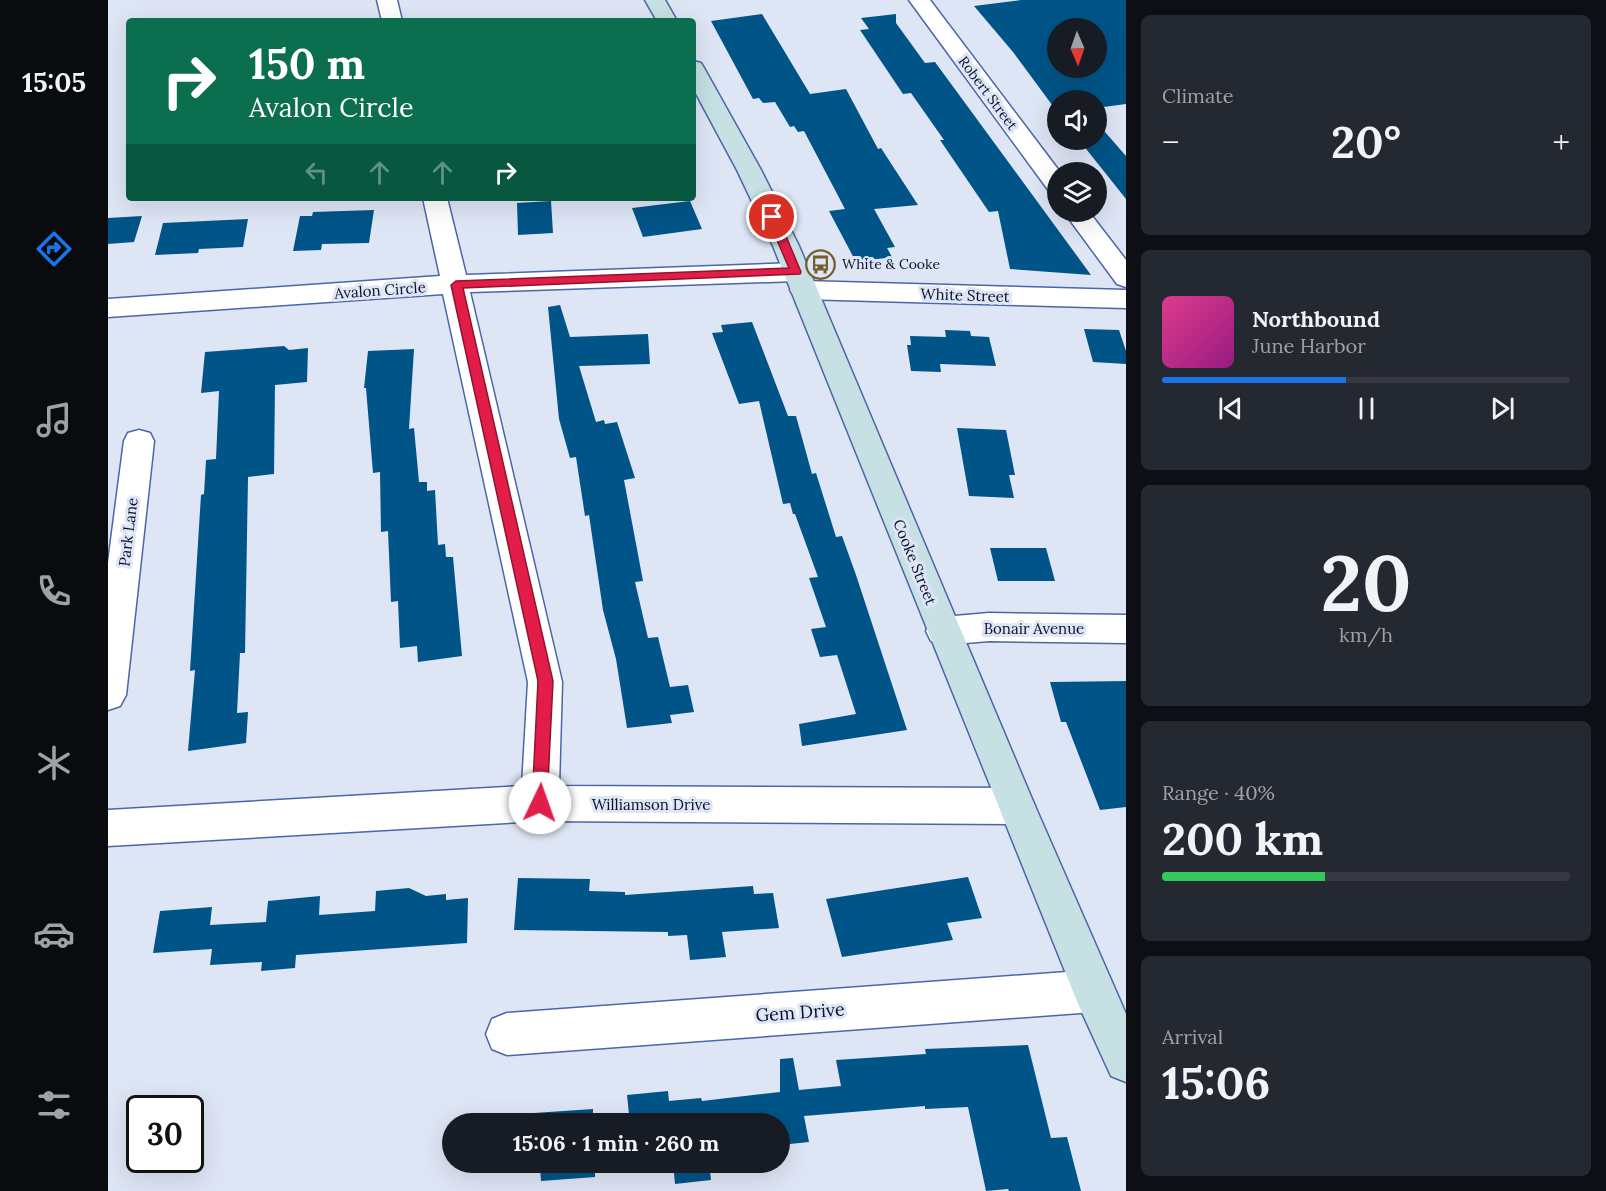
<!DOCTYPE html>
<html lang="en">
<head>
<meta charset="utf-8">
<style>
  body { margin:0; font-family:Lora,serif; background:#242831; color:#f1f3f6; height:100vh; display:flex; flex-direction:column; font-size:22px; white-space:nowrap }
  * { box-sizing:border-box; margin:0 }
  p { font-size:20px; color:#9ea1a6 }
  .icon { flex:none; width:33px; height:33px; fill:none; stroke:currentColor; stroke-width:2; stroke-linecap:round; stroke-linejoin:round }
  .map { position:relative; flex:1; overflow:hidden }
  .side { display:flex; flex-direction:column; gap:15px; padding:15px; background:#0d0f14; width:480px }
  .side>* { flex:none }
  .banner { position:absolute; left:18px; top:18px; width:570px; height:183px; border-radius:6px; box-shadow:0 6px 24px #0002; background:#0b6e4f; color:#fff; overflow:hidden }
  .needle { width:39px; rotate:178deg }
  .tools { position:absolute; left:939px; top:18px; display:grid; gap:12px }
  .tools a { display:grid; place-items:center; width:60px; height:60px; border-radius:50%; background:#171b24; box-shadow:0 6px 24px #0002; font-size:30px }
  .speed { position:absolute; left:18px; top:1095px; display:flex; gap:12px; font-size:30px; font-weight:700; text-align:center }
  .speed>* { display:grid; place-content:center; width:78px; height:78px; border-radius:50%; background:#171b24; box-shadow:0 6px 24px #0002; line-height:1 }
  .speed .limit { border:3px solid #111; border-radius:9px; background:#fff; color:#111 }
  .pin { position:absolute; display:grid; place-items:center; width:51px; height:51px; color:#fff; margin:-26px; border:3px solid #fff; border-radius:50%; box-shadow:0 2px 6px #0007 }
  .me { position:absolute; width:66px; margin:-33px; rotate:3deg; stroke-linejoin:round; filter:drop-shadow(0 0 4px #0008) }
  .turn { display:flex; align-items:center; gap:21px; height:126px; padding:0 24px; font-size:27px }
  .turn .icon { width:78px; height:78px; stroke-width:2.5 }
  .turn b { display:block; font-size:42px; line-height:51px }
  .lanes { display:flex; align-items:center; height:57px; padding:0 24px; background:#0003; justify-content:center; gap:30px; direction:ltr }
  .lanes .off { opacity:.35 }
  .big { font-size:45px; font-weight:700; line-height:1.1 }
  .side .card { flex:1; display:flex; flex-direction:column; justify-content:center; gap:9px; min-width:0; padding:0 21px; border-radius:9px; background:#242831 }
  .side .dial { align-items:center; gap:0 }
  .dial b { font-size:78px; line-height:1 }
  .song { display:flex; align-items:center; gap:18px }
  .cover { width:72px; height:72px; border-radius:9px; background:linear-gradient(135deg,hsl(330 70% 55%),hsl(310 70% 35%)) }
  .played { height:6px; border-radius:3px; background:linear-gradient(90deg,#1a73e8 45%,#363941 45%) }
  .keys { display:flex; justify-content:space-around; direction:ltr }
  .heat { display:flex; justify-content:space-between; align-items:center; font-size:33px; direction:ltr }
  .charge { height:9px; border-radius:4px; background:linear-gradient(90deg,#34c759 40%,#363941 0) }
  .trip { position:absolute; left:334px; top:1113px; width:348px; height:60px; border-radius:30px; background:#171b24; box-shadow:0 6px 24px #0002; font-weight:700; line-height:60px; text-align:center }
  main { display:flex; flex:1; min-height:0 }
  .dock { display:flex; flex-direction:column; width:108px; justify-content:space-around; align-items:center; background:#090b0e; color:#9ea1a6 }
  .dock .icon { width:42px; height:42px }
  .dock .active { color:#1a73e8 }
  .dock b { font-size:27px; color:#f1f3f6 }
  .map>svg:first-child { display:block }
  .building { fill:#015488; fill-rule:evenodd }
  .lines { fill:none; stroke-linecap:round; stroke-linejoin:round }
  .minor-casing { stroke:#4b66a8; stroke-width:3 }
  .secondary-casing { stroke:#4b66a8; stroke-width:3 }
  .minor { fill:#fff; fill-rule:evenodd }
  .secondary { fill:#c6e0e3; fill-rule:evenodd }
  .route { fill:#e11d48; stroke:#92132f; stroke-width:1.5 }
  .labels { text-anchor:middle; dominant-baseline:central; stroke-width:6; stroke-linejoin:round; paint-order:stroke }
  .far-street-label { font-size:14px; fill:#07112b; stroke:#dee5f5 }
  .far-poi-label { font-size:14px; fill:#07112b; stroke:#dee5f5; text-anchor:start }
  .street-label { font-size:15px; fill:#07112b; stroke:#dee5f5 }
  .near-street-label { font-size:18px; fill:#07112b; stroke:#dee5f5 }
</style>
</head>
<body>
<main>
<nav class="dock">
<b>15:05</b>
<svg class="icon active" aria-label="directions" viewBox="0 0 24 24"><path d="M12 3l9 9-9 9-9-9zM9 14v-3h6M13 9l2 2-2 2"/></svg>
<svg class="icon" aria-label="music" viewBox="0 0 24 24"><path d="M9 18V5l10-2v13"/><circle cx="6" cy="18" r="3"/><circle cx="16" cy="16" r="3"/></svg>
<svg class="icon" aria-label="phone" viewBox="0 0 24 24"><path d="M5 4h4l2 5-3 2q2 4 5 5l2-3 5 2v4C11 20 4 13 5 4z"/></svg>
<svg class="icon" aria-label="climate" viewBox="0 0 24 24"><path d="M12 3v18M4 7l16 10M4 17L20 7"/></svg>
<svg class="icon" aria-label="car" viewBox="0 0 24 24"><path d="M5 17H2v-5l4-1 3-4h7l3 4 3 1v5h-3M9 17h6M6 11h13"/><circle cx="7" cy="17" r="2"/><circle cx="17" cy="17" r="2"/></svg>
<svg class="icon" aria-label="filters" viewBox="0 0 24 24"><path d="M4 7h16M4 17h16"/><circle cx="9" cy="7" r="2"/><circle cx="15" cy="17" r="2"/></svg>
</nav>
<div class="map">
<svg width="1018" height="1191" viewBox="0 0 1018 1191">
  <rect width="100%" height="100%" fill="#dee5f5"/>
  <g class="building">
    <path d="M913,0H1018V104L988,108V100H950V113L905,52L866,6ZM950,28H988V68H950Z"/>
    <path d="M654,14L702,94L738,89L770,149L773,148L810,205L766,209L787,247L779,248L784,257L748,262L721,211L737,209L696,131L690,132L686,126L682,127L667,102L655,103L651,98L645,99L603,21Z"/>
    <path d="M788,14V23L817,63L827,62L983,275L902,269L890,211L881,212L832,140H836L803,93L795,94L752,30L761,29L753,18Z"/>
    <path d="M988,118L993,124H990L1018,156V199L971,140H988Z"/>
    <path d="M443,201L445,233L410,235L409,203Z"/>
    <path d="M582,201L594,229L535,237L524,208Z"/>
    <path d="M266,210L261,243L214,244L213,250L185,251L192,216H204L205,212Z"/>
    <path d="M34,216L26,242L0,244V218Z"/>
    <path d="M140,219L135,247L91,249L90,253L47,255L55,223Z"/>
    <path d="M452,305L462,337L540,334L542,364L471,366L488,422L496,420L497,424L509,422L527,478L516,480L535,581L527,582L540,638L550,637L562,687L580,685L586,712L562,715L564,723L519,728L508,659L495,610L481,515L477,516L468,457L462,458L451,419L440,307Z"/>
    <path d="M644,322L680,416H688L704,474L708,473L728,537L734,536L748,575L799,730L694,746L691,724L748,714L729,655L712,657L703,629L718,627L701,578L710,577L687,514H685L682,503L675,504L651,401L631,404L604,333L615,332L613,325Z"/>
    <path d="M976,329L1011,330L1018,351V364L985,362Z"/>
    <path d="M837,330L862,331L863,336L881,337L888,366L832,364L833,372L803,371L799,345H803L802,336L838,337Z"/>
    <path d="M176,346L181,350L200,348L199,382L167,385L166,474L140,477L137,653H132L129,713L140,712L138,743L80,751L87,670L82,671L93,495L96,494L98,460L108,459L111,391L93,393L97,352Z"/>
    <path d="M306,349L301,429L306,428L311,482H319V491L327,490L330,545L337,544L338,557H345L354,656L310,662L309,646L292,648L290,601L283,602L280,531L273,532L272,472L265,473L258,388H256L260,351Z"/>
    <path d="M849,428L898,430L907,475H901L906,498L861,496Z"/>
    <path d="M882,548H938L947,581H890Z"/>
    <path d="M1018,681V807L992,810L958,722H953L942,682Z"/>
    <path d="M860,877L874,918L839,923L845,940L734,957L718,899Z"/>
    <path d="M410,878L482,879L481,891L517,892V895L645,886L646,894L665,893L671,928L614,932L618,957L582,960L579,935L560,936V932L406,930Z"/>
    <path d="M301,888L318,896L338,894V900L360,898L359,943L188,955L187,968L153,971L154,962L102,965L104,949L45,953L52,911L104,907L102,925L158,922L160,901L212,896L211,915L267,911L268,891Z"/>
    <path d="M920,1045L943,1138L959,1137L973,1191H901L900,1189L878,1191L860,1107L817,1109V1106L696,1116L701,1142L672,1145V1124H522L519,1095L560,1091L561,1101L593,1098L594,1101L672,1092V1059L685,1058L691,1090L733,1086L728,1060L818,1054L817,1049Z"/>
    <path d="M485,1109V1124H411V1114Z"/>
    <path d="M411,1162H487V1177L433,1181L432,1168L411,1170Z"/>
    <path d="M565,1162H601L603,1180L567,1184Z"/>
  </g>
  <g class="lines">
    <defs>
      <g id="minor">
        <path d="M269,0H289L294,21H274Z"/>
        <path d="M801,0H822L952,172H950V193L941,191Z"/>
        <path d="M315,198H339L358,275L688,263L697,266L701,272L697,278L688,281L362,292L454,682L451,786L908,788L921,794L927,806L921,818L908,824L432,821L0,846V810L414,786L420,682L335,294L0,317V299L332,276Z"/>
        <path d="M956,212H981L1018,260V287L1009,284Z"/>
        <path d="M695,281L1018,290V308L695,299L686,296L682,290L686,284Z"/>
        <path d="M31,430L42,433L46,441L18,695L12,706L0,710V563L16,441L20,433Z"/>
        <path d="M881,613L1018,615V643L881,641L835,645L823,641L818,631L823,621L835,617Z"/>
        <path d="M986,970L1001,976L1007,991L1001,1006L986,1012L399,1055L384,1049L378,1034L384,1019L399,1013Z"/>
      </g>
      <g id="secondary">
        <path d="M537,0H557L569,21H549Z"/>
        <path d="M585,61L593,63L596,68L653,170L691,246L927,806L1018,1014V1082L1003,1076L971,1006L665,246L629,170L585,88Z"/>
      </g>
    </defs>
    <use href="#minor" class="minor-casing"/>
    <use href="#secondary" class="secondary-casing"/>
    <use href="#minor" class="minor"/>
    <use href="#secondary" class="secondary"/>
  </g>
  <path class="route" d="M664,214L670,217L693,272L692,274L355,288L445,681L439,803L437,808L432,810L426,808L424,803L430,681L343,285L348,281L681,268L659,217Z"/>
  <defs>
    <symbol id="bus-ring" viewBox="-11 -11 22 22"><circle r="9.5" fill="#dee5f5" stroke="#735e2d" stroke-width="1.5"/><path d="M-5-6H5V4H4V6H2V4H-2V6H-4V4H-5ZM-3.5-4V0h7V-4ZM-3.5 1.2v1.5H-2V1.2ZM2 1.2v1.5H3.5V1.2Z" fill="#735e2d"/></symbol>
  </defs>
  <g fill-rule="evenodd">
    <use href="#bus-ring" x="696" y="248" width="33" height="33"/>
  </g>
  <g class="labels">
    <g class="far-street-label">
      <text transform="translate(880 93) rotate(53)">Robert Street</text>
    </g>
    <g class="far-poi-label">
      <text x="734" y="264">White &amp; Cooke</text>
    </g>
    <g class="street-label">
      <text transform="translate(272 290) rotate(-4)">Avalon Circle</text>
      <text transform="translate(857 295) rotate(2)">White Street</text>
      <text transform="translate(20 532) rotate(-83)">Park Lane</text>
      <text transform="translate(807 562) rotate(68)">Cooke Street</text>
      <text x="926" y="628">Bonair Avenue</text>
      <text x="543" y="804">Williamson Drive</text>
    </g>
    <g class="near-street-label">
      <text transform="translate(692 1012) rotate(-4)">Gem Drive</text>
    </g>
  </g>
</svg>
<div class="tools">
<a><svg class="needle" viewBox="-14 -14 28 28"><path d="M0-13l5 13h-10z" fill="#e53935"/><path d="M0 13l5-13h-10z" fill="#9ea1a6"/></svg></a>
<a><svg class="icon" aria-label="sound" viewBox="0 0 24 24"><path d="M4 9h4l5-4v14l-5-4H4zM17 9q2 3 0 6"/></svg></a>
<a><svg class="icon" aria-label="layers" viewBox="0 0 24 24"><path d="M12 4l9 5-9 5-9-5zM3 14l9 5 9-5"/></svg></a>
</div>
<div class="speed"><div class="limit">30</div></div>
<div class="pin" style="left:664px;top:217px;background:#d93025"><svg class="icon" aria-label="arrive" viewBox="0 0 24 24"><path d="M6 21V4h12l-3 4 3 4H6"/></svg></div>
<svg class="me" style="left:432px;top:803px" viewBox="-20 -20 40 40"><circle r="19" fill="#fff"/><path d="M0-13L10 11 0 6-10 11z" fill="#e11d48"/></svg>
<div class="trip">15:06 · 1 min · 260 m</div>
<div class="banner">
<div class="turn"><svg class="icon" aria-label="right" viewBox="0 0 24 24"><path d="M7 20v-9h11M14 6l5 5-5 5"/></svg><div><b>150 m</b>Avalon Circle</div></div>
<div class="lanes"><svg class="icon off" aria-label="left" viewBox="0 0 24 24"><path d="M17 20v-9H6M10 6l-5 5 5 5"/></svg><svg class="icon off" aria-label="ahead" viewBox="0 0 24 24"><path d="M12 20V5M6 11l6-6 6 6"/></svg><svg class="icon off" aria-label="ahead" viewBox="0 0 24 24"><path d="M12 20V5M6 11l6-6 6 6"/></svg><svg class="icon" aria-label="right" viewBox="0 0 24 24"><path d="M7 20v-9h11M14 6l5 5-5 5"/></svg></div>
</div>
</div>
<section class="side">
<div class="card"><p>Climate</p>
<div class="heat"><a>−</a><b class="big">20°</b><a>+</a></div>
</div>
<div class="card">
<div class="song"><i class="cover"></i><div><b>Northbound</b><p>June Harbor</p></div></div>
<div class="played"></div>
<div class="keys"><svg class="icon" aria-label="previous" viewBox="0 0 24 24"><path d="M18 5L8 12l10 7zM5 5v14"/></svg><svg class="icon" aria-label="pause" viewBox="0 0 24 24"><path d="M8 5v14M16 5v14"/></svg><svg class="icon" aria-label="next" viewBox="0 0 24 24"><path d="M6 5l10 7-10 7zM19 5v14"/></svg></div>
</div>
<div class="card dial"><b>20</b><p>km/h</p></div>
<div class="card"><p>Range · 40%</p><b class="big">200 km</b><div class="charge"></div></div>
<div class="card"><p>Arrival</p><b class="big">15:06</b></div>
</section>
</main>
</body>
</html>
